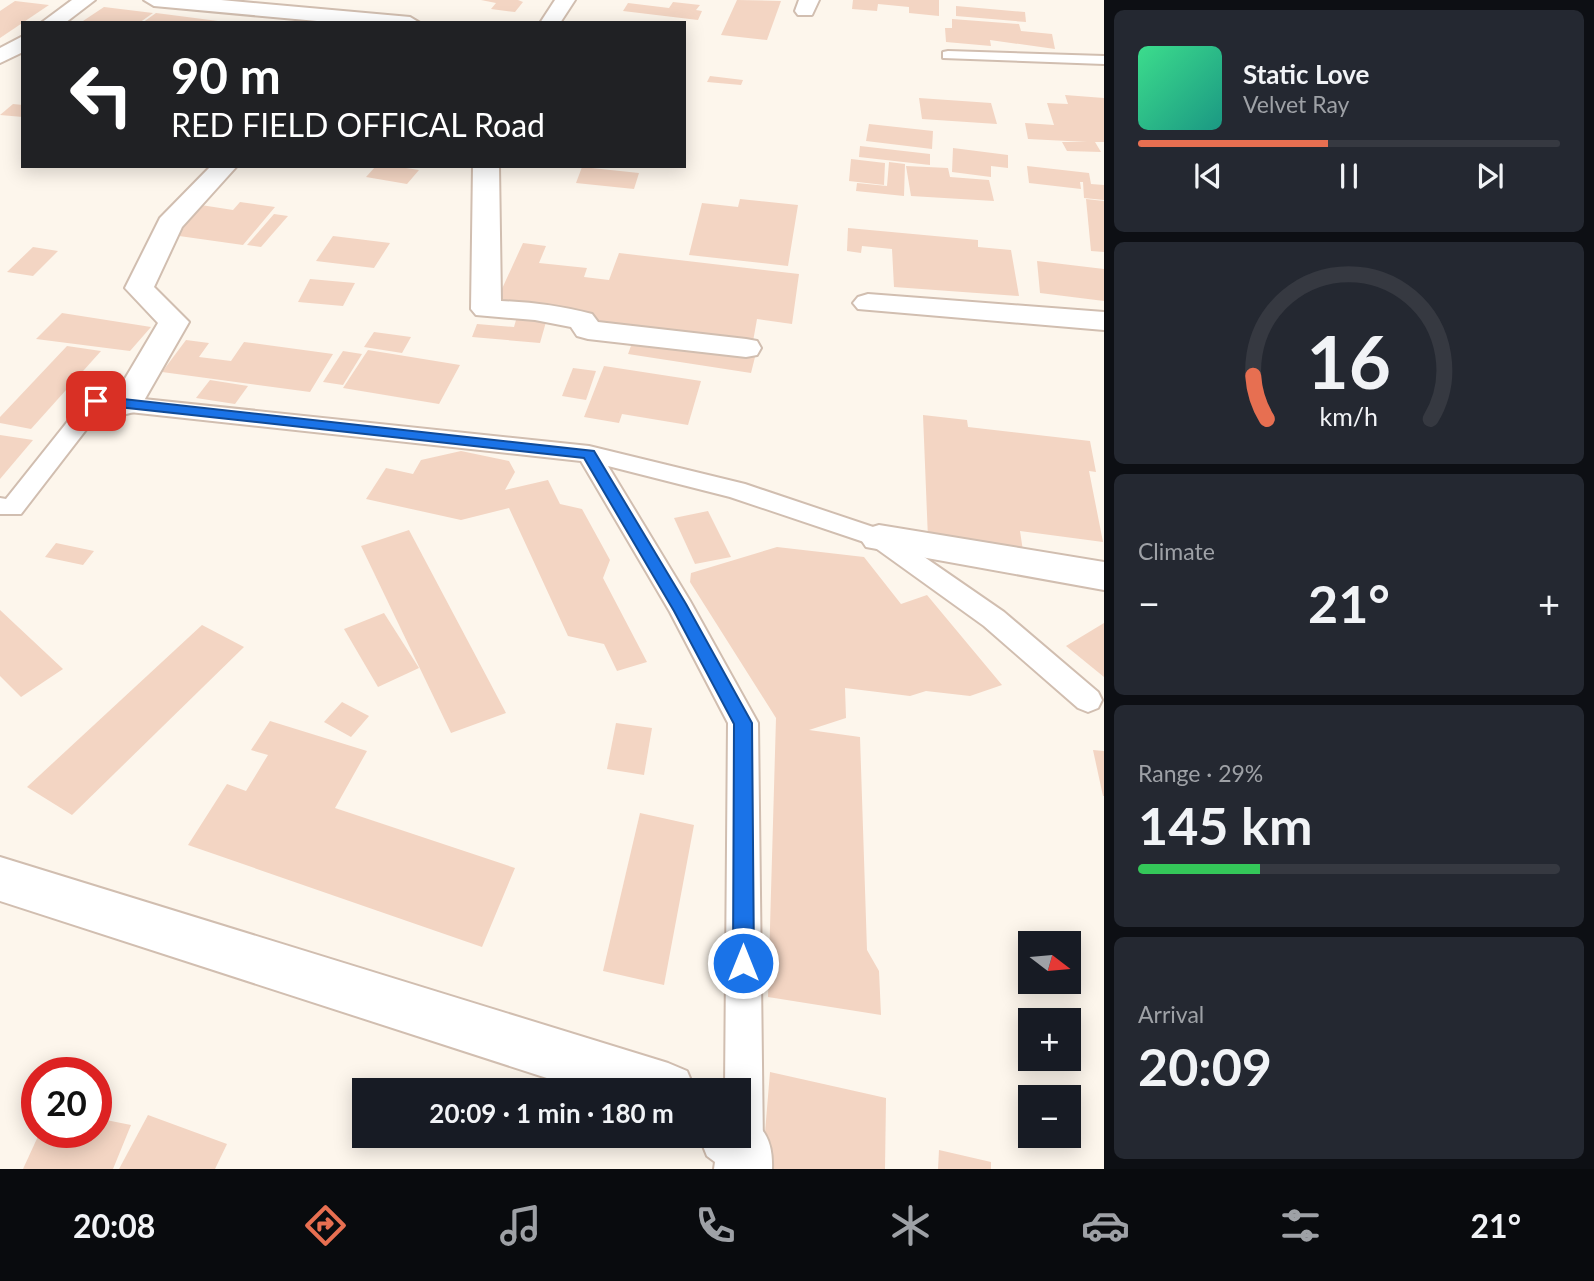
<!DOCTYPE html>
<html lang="en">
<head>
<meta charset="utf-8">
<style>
  body { margin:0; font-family:Lato,sans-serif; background:#242831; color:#f1f3f6; height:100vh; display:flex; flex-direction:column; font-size:26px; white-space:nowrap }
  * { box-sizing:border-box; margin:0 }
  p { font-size:23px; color:#9ea1a6 }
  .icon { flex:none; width:38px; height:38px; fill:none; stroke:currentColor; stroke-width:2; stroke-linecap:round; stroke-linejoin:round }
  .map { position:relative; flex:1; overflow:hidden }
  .drawer { display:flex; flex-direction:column; gap:10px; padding:10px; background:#0d0f14; width:490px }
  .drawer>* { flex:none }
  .hud { position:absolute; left:21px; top:21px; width:665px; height:147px; border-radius:0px; box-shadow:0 4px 18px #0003; background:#202124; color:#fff; overflow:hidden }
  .needle { width:46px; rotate:106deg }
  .tools { position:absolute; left:1018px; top:931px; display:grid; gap:14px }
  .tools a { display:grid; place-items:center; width:63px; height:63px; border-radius:0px; background:#171b24; box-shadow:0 4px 18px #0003; font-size:35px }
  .speed { position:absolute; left:21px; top:1057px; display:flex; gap:14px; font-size:35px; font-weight:700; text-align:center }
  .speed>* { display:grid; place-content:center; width:91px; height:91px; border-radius:50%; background:#171b24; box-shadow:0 4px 18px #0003; line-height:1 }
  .speed .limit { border:10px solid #d22; background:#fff; color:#111 }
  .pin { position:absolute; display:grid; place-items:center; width:60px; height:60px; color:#fff; margin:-30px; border-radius:14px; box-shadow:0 4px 10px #0006 }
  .me { position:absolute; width:77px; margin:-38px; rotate:0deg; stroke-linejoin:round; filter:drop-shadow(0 0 5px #0008) }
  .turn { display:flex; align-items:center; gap:24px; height:147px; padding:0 35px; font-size:32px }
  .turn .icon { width:91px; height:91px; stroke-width:2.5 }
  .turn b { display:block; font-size:49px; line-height:60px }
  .big { font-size:52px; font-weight:700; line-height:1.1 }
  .drawer .widget { flex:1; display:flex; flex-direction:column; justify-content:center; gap:10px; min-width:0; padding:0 24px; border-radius:10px; background:#242831 }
  .drawer .dial { align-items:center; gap:0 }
  .dial svg { height:182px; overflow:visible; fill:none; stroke:#363941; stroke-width:7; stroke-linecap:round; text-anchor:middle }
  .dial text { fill:#f1f3f6; stroke:none }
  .song { display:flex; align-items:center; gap:21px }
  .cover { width:84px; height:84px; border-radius:10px; background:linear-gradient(135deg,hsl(150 70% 55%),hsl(170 70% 35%)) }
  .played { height:7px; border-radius:4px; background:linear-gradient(90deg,#e76f51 45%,#363941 45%) }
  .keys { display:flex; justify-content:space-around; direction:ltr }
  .heat { display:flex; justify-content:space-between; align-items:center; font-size:38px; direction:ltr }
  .charge { height:10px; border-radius:5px; background:linear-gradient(90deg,#34c759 29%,#363941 0) }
  .trip { position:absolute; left:352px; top:1078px; width:399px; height:70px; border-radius:0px; background:#171b24; box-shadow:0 4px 18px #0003; font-weight:700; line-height:70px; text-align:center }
  .tab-bar { display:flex; height:112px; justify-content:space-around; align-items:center; background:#090b0e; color:#9ea1a6 }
  .tab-bar .icon { width:49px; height:49px }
  .tab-bar .active { color:#e76f51 }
  .tab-bar b { font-size:32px; color:#f1f3f6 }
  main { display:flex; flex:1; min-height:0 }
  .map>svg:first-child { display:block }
  .building { fill:#f3d5c3 }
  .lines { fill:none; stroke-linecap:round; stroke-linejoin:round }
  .lane-casing { stroke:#d1beb0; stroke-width:4 }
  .street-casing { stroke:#d1beb0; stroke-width:4 }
  .lane { fill:#fff; fill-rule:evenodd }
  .street { fill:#fff; fill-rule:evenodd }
  .route { fill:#1a73e8; stroke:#114b97; stroke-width:2 }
</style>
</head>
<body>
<main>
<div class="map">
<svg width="1104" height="1169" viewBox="0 0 1104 1169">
  <rect width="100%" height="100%" fill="#fdf6ec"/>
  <g class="building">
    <path d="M481,0H518L523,2L515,12L491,9L496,3Z"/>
    <path d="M737,0L781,1L767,40L721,35Z"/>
    <path d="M853,0H939V16L909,13V7L878,4L877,11L852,9Z"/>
    <path d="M15,1L49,5L0,38V11Z"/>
    <path d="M673,2L700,5L696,10L702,11L698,20L623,11L628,3L669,8Z"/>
    <path d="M956,6L1025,12L1026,22L956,16Z"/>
    <path d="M104,7L153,13L139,23H80Z"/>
    <path d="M156,13L218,21V23H142Z"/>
    <path d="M952,19L1019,24L1021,31L1052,34L1055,49L990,40L991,46L946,42L945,28H952Z"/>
    <path d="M710,76L743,80L741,85L707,82Z"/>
    <path d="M1065,95L1104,98V142H1095L1101,152L1067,151L1062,142H1087L1028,139L1025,123L1054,125L1047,103L1068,104Z"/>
    <path d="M919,98L991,103L997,124L922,119Z"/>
    <path d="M13,104L23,105V117L0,115Z"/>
    <path d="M869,124L933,131L932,149L866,141Z"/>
    <path d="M860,146L930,154V165L859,157Z"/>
    <path d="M953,148L1008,155V168L991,166V177L952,172Z"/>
    <path d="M851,159L885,163L884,185L849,181Z"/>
    <path d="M889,162L905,164L904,196L856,191L857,183L887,186Z"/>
    <path d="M376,166H393L419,170L407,184L366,177Z"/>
    <path d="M906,166L948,168L950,177L989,180L994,201L911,196Z"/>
    <path d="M1027,166L1089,173L1091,184L1104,185V200L1084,198L1083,182H1080L1081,189L1029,183Z"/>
    <path d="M582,167L639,173L634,189L576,183Z"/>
    <path d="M740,199L798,205L788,266L689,255L702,203L738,207Z"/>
    <path d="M1086,199L1104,201V252L1091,251Z"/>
    <path d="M240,202L275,207L243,245L172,235L201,205L233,210Z"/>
    <path d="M274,214L288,216L261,247L247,245Z"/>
    <path d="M848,228L978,240V247L1011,250L1019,296L894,287L892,249L862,246L861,253L847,251Z"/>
    <path d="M333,236L390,243L374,268L316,261Z"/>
    <path d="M523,243L546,246L539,263L587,268L584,277L609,280L619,253L799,274L792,324L757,319L752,347L591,326L594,316L495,304Z"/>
    <path d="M33,247L58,251L33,276L7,272Z"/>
    <path d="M1037,261L1104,269V301L1040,293Z"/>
    <path d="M310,279L355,283L343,306L298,302Z"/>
    <path d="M62,313L151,327L130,351L36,339Z"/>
    <path d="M518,313L548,315L540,343L472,337L477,324L514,327Z"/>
    <path d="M374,332L411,337L402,353L364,347Z"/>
    <path d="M635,335L756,353L751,373L628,354Z"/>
    <path d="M186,340L209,343L199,357L231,361L244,342L333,354L310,392L162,372Z"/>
    <path d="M67,346L101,351L31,429L0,423V417Z"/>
    <path d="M368,350L460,365L439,404L343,388Z"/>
    <path d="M343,351L362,354L343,385L323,382Z"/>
    <path d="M604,366L701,381L688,425L622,414L619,423L584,417Z"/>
    <path d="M573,368L596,371L586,400L562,396Z"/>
    <path d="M210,380L248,386L235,404L196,398Z"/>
    <path d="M923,415L967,420L968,427L1090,441L1096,472L1089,471L1103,542L1020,531L1023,551L928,539Z"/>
    <path d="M0,435L33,440L0,479Z"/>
    <path d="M461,451L509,461L515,472L505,490L548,480L560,504L582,509L610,560L603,578L647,662L617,671L604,644L568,636L509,508L461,520L366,499L386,468L413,474L421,460Z"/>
    <path d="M708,511L731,557L695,564L674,518Z"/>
    <path d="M409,530L506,713L451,733L361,546Z"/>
    <path d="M56,543L94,551L83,565L45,557Z"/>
    <path d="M777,547L864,557L901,604L927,595L1002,685L970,696L926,691L910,696L845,688L846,718L809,730L860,737L867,950L879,971L881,1015L768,997L776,718L690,582L691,573Z"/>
    <path d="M0,610L63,669L21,697L0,676Z"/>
    <path d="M384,613L419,668L378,687L344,629Z"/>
    <path d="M1104,623V677L1066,646Z"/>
    <path d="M202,625L244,647L72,815L27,787Z"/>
    <path d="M342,702L369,716L351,737L324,722Z"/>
    <path d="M270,721L367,751L335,808L515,868L482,947L188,845L227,784L246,791L268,755L251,750Z"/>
    <path d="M616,723L652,728L644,775L607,769Z"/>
    <path d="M1093,750L1104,751V796H1103Z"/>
    <path d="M640,813L694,825L664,985L603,971Z"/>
    <path d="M770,1072L886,1098L885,1169H762Z"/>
    <path d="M148,1115L227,1144L215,1169H119Z"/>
    <path d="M96,1118L131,1125L113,1169H23L40,1132H96Z"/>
    <path d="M939,1150L991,1162V1169H938Z"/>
  </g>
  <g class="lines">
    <defs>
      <g id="lane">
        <path d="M948,51L1104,56V64L943,58V52Z"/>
        <path d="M96,394L589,446L745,484L888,532L1004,612L1098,692L1102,700L1098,708L1088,712L1078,708L984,626L870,544L730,497L608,466L690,601L758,723L763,1149L758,1163L744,1168L730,1163L725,1149V1136H738V1090H725L728,723L670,612L581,461L102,409L21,514H0V498L6,499L88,396Z"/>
      </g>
      <g id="street">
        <path d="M72,0H95L65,23H41Z"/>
        <path d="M144,0H221L410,17L420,23H339L154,6Z"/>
        <path d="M555,0H575L560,23H540Z"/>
        <path d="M799,0H819L812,15H798L795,11Z"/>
        <path d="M23,36V52L0,63V48Z"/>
        <path d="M211,166H237L182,227L154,287L189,322L138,411L126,414L114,411L110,404L158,323L125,288L160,218Z"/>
        <path d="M473,166H499L501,301C532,302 561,306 592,314L598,322L746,339L757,341L761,348L757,355L746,357L588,339L577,336L571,327L535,320L476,315L471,309Z"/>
        <path d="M868,294L1104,312V330L858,309L853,303L858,297Z"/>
        <path d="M879,525L1104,562V590L866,547L860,538L866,529Z"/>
        <path d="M0,857L668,1063L687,1071L695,1090H584L0,901Z"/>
        <path d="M738,1113C765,1124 773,1142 772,1169H714L715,1162L707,1156L699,1136H738Z"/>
      </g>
    </defs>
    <use href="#lane" class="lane-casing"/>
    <use href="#street" class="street-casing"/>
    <use href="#lane" class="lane"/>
    <use href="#street" class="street"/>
  </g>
  <path class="route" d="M96,396L594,451L686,604L752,723L754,963L751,970L743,973L736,970L733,963L734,724L674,611L584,458L91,404V398Z"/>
</svg>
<div class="tools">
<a><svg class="needle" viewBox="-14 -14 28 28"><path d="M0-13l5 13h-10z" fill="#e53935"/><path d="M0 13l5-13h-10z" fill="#9ea1a6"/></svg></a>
<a>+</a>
<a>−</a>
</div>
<div class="speed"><div class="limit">20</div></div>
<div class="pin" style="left:96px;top:401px;background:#d93025"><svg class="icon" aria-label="arrive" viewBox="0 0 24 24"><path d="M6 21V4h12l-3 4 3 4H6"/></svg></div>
<svg class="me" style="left:743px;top:963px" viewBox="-20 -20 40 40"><circle r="17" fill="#1a73e8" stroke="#fff" stroke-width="3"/><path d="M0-11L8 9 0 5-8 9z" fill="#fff"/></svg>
<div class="trip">20:09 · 1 min · 180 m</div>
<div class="hud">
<div class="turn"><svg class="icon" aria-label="left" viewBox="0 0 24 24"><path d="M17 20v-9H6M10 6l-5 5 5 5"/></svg><div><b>90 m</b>RED FIELD OFFICAL Road</div></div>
</div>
</div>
<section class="drawer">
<div class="widget">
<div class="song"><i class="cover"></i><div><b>Static Love</b><p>Velvet Ray</p></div></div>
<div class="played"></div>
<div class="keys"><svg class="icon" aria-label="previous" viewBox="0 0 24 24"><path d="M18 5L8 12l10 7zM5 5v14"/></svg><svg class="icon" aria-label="pause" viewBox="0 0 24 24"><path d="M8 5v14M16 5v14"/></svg><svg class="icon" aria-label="next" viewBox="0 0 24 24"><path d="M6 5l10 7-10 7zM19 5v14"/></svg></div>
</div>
<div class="widget dial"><svg viewBox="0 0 100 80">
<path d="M14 69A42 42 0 1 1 86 69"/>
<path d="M14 69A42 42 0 0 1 8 50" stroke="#e76f51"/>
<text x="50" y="56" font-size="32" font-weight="700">16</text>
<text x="50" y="72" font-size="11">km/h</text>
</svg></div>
<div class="widget"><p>Climate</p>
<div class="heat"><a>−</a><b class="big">21°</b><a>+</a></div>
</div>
<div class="widget"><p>Range · 29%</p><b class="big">145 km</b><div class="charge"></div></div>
<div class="widget"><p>Arrival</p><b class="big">20:09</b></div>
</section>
</main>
<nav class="tab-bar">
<b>20:08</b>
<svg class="icon active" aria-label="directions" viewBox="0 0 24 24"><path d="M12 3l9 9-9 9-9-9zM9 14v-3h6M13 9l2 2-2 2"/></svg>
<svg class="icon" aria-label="music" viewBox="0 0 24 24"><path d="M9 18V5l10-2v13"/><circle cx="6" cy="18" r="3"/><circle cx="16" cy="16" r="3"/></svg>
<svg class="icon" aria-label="phone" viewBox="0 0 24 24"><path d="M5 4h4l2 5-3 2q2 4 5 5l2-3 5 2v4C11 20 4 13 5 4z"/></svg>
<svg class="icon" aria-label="climate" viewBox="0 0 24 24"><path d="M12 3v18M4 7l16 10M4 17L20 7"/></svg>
<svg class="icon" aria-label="car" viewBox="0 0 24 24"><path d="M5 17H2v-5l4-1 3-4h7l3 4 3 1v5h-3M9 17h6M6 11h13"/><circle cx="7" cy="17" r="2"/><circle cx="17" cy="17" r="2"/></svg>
<svg class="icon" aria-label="filters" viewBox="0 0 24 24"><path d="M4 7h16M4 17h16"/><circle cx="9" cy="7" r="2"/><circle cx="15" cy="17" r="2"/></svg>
<b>21°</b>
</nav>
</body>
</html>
